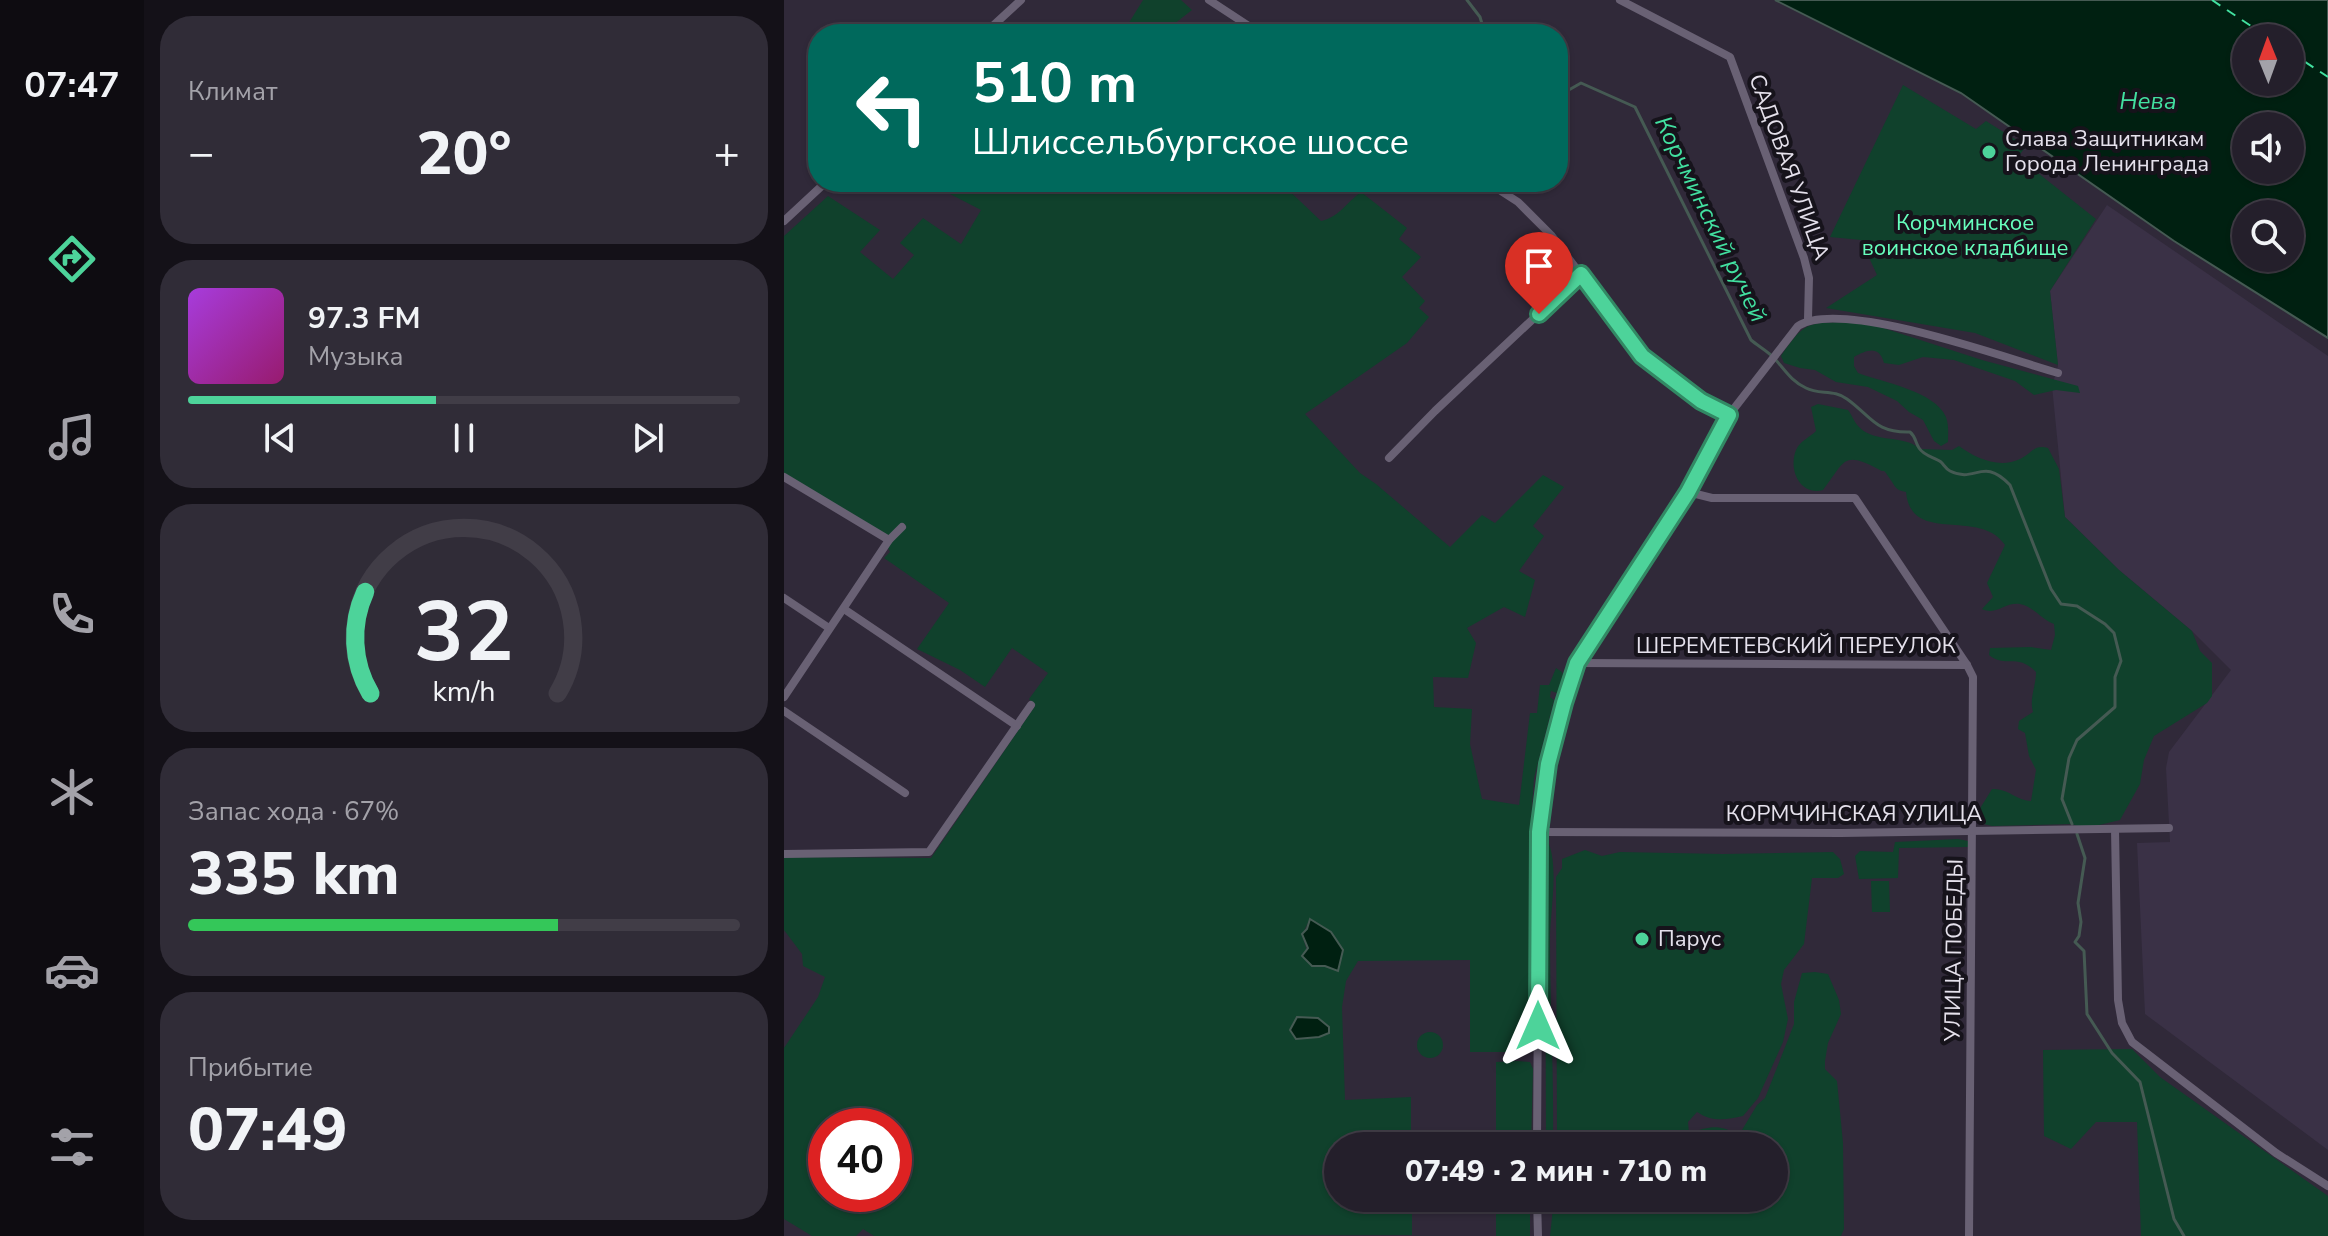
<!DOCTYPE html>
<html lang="ru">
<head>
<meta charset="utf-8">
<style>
  body { margin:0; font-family:"Nunito Sans",sans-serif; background:#302c37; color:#f1f3f6; height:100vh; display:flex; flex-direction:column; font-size:30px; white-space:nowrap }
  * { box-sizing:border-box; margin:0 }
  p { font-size:26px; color:#a3a2a9 }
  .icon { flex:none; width:44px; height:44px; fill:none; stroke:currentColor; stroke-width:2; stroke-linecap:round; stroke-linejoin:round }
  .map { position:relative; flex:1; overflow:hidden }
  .drawer { display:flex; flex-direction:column; gap:16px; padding:16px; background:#141118; width:640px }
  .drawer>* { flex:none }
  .guide { position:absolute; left:24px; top:24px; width:760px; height:168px; border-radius:32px; box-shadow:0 2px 6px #0004,0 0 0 2px #413d47; background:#00695c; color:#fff; overflow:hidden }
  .needle { width:52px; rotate:359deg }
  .buttons { position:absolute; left:1448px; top:24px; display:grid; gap:16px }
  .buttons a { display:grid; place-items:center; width:72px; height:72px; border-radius:50%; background:#241f2b; box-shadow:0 2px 6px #0004,0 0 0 2px #413d47; font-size:40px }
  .speed { position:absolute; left:24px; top:1108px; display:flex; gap:16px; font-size:40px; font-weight:700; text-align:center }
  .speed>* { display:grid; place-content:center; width:104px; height:104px; border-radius:50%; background:#241f2b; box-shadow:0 2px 6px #0004,0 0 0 2px #413d47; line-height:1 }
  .speed .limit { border:12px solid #d22; background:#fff; color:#111 }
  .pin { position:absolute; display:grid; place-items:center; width:68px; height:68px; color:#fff; margin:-82px -34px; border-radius:50% 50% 50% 0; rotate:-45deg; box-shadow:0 0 8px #0007 }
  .pin .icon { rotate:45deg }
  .me { position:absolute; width:88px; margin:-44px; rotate:0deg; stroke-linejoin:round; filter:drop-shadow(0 0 6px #0008) }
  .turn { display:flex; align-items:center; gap:28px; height:168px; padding:0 32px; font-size:36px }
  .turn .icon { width:104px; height:104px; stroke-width:2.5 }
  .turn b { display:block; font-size:56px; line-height:68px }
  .big { font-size:60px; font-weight:800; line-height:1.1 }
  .drawer .widget { flex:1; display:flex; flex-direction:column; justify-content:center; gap:12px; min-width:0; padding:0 28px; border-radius:32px; background:#302c37 }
  .drawer .dial { align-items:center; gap:0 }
  .dial svg { height:208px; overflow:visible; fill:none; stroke:#413d47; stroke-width:7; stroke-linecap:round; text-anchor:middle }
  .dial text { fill:#f1f3f6; stroke:none }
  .song { display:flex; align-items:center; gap:24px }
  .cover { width:96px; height:96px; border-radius:12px; background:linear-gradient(135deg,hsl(280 70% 55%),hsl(320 70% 35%)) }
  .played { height:8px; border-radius:4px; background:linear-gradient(90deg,#4dd39a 45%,#413d47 45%) }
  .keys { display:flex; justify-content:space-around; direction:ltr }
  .heat { display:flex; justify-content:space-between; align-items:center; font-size:44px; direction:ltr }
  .charge { height:12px; border-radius:6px; background:linear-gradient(90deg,#34c759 67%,#413d47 0) }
  .trip { position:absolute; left:540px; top:1132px; width:464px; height:80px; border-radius:40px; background:#241f2b; box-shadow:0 2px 6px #0004,0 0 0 2px #413d47; font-weight:800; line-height:80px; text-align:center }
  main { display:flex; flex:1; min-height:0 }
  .menu { display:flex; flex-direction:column; width:144px; justify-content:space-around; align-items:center; background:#0e0c11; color:#a3a2a9 }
  .menu .icon { width:56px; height:56px }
  .menu .selected { color:#4dd39a }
  .menu b { font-size:36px; color:#f1f3f6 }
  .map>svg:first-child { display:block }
  .built { fill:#3a3146 }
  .green { fill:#10412c; fill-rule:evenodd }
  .water { fill:#002011; stroke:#455a53; stroke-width:2; fill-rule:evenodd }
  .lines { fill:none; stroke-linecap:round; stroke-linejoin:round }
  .stream { stroke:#455a53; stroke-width:3 }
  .ferry { stroke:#42e0a0; stroke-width:2; stroke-dasharray:10 8; stroke-linecap:butt }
  .minor { stroke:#696174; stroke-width:8 }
  .route-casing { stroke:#328964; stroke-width:20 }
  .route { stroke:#4dd39a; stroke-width:14 }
  .poi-dot { fill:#4dd39a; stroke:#16131b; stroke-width:3 }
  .labels { text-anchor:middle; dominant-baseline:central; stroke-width:8; stroke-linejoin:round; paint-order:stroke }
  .poi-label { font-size:22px; fill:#e5e1ec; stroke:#16131b; text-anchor:start }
  .street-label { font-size:22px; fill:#e5e1ec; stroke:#16131b }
  .park-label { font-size:22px; fill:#67ffbd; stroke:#16131b }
  .water-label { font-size:24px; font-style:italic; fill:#42e0a0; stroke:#16131b }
</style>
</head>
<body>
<main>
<nav class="menu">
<b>07:47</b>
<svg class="icon selected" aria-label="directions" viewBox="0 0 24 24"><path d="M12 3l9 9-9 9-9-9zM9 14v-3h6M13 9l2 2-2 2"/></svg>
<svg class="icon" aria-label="music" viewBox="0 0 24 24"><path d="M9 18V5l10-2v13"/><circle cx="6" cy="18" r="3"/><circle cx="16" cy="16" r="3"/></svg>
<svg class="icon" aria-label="phone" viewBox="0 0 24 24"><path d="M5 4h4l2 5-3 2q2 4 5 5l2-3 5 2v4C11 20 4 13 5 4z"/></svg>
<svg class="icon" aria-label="climate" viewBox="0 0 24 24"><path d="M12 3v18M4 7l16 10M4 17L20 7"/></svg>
<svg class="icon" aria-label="car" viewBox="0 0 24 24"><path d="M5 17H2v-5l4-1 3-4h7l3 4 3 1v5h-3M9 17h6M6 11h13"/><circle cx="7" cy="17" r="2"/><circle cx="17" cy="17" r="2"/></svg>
<svg class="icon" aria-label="filters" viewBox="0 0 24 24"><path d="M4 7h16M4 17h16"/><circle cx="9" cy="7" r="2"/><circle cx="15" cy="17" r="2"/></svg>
</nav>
<section class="drawer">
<div class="widget"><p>Климат</p>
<div class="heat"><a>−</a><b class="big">20°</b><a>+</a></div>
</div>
<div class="widget">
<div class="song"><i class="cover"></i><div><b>97.3 FM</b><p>Музыка</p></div></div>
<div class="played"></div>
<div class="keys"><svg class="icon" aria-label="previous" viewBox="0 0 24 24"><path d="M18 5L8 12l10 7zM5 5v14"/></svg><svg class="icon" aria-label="pause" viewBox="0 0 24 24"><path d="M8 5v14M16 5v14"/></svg><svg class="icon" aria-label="next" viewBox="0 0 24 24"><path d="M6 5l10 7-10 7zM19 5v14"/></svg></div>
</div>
<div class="widget dial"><svg viewBox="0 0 100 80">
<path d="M14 69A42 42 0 1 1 86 69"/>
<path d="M14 69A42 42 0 0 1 12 30" stroke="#4dd39a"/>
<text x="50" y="56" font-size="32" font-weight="700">32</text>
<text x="50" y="72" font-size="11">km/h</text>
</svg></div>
<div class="widget"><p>Запас хода · 67%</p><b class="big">335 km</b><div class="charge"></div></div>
<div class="widget"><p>Прибытие</p><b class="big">07:49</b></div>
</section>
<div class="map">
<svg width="1544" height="1236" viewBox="0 0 1544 1236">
  <rect width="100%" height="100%" fill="#302939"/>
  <path class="built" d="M1323,205L1544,356V1150L1361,1014L1353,843L1386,842L1382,768L1385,752L1447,670L1408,631L1335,570L1281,517L1268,386L1274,366L1266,291Z"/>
  <g class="green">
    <path d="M359,0H397L408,10L385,28L370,29L366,34H338Z"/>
    <path d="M1119,85L1192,129L1202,121L1242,146L1234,157L1312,219L1266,291L1274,365L1191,333L1042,308L1093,275L1077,240L1046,237Z"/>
    <path d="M173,182H199L209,189L213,182H496L537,221C554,218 563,202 577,192L623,228L615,239L637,257L618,277L641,301L635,308L645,317L623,343L521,414L576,473L592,484L666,547L698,515L711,523L759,475L780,487L749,526L760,536L735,571L751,580L741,617L720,607L683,628L692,643L684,678L649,677L650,707L688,709L686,744L698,799L735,805L746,713H753L756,685H765L772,668L778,672L780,678L773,693L767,691L766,697L770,700L750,778L747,821L745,1046L739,1052H686V960L574,961L562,981L558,1007L561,1100L627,1097V1146H554V1198H628V1235L90,1236L79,1229L72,1236H28L0,1219V1048L34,997L41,977L19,966L18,954L0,930V857L147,858L251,706L245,699L264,673L228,648L201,687L176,670L133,649L165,603L100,558L106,552L99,538L0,473V236L44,196L96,230L76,252L109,279L130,255L116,243L139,218L177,244L197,210L166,194ZM526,919L541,966H528L518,935ZM42,1126H110V1194H42Z"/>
    <path d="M1065,322L1090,325L1198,360L1294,386L1296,393L1272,390L1250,395L1231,381L1170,360L1139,357L1115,365L1100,363C1095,345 1083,350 1070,357V366L1074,373C1098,382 1151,391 1162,417C1165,425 1164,434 1164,442L1157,446L1150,441L1139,420L1125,412L1113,401L1084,387L1052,382L1031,370L1016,368L1000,363L997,356C1021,321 1023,323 1065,322Z"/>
    <path d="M1034,404L1064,410C1068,415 1070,422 1075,427C1092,444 1120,434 1136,449L1168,450L1175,446C1191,458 1215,469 1236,459C1248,454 1249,444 1264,448L1275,469L1281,517L1335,570L1408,631L1416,651L1428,663V696L1423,703L1370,736L1360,760L1356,784L1336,820L1311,826L1296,827L1288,824L1208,826L1200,824L1195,810L1208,789C1226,789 1231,800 1247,801L1252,770L1245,756L1241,733L1234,729L1235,721L1249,712C1245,698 1252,687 1252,672C1232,652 1223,669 1205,655L1206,648L1247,647L1267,650L1271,635L1270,624C1258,620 1249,606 1236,604C1220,602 1213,616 1198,609L1209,597L1203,583L1221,545C1196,507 1127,546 1122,492C1110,490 1111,485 1104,476C1098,467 1102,474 1094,469C1058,450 1061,462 1039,490C1016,496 1004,470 1012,450C1016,441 1026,437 1032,431L1027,407Z"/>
    <path d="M1174,839L1184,841L1185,847L1115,848L1114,878L1075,879L1071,856L1076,851L1109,852L1111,842Z"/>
    <path d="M765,844C774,869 767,908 766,935C766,1005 770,1074 769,1144L765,1145L762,1142L761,847Z"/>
    <path d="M801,850L818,856L836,852L939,854L1049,852L1056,859L1060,874L1054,878H1028L1020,944L1000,970L997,984L1004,1019L999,1042L974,1098L959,1116C942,1120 928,1122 913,1112L904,1122L905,1133C927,1126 935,1124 955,1135L973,1105L981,1098L994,1065L1010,1024V1002L1018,973L1031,972L1044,974L1055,1000L1057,1014L1044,1043L1041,1061V1069L1053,1081L1059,1143L1060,1229L1057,1236H766L770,1198H990V1146H780L779,1142H773L772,877L778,868V859Z"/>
    <path d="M1087,881H1105L1106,912H1088Z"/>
    <circle cx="646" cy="1045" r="13"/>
    <path d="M1348,1049L1376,1077L1544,1196V1236H1357L1353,1122H1312L1287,1149L1260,1136L1259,1050Z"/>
    <path d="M734,1061L746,1062L749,1069L747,1146H712V1062Z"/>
    <rect x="712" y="1198" width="34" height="38"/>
  </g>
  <g class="water">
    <path d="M991,0H1544V338L1390,241L1177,93ZM1462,38H1506V82H1462ZM1462,126H1506V170H1462ZM1462,214H1506V258H1462Z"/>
    <path d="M526,919L547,932L559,950L554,971L541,966H528L518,956L524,948L518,934L523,929Z"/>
    <path d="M513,1017L534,1018L545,1027V1033L535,1037L512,1039L506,1030Z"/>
  </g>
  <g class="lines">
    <g class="stream">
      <path d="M683,0L696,17L701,34"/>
      <path d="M774,83L783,91L797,83L851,107L967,340C974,346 985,352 991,359C1001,370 1007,381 1022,388C1035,395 1050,389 1063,399C1088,417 1091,433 1126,432C1132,437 1131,442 1135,448C1140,456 1150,457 1157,462C1160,465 1162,469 1166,471C1192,484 1198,456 1226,485L1267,589L1277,604L1293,606L1321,624L1330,633L1337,661L1331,677V707L1293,740L1285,758L1278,799L1288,824"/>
      <path d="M1293,834L1301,858L1294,903L1297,922L1295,936L1291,942L1300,951L1303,1014L1328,1053L1356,1082L1390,1219L1400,1236"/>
    </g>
    <g class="ferry">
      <path d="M1428,0L1485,38"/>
      <path d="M1506,52L1544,77"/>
    </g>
    <g class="minor">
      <path d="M425,0L477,34"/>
      <path d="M836,0L946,57L1020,258L1025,278L1024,319"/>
      <path d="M200,34L237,0"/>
      <path d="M703,182L734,202L767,235L858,356L917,401L945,415"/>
      <path d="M0,221L42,182"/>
      <path d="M605,458L651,411L797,274"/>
      <path d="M0,477L105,540"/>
      <path d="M904,492L928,498H1071L1183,665L1189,677L1185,1236"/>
      <path d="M0,598L45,628"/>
      <path d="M60,609L233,726"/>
      <path d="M793,663L1183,665"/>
      <path d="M0,697L105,540L118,527"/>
      <path d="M0,711L121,793"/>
      <path d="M1331,829L1334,1000L1338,1023L1348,1042L1492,1153L1544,1186"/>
      <path d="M755,832L1057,833L1385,828"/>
      <path d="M0,854L145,852L247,705"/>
      <path d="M753,1146L755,832L760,785L780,703L793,663L904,492L945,415L1014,326C1057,298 1221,358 1274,373"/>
      <path d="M753,1198L754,1236"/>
    </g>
  </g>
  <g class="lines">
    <defs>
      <path id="route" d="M754,1026L755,832L764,764L780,703L793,663L904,492L945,415L917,401L858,356L797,274L755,314"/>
    </defs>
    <use href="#route" class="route-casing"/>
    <use href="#route" class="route"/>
  </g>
  <g class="poi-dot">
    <circle cx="1205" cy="152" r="8"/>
    <circle cx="858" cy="939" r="8"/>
  </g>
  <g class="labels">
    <g class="poi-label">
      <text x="1221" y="139">Слава Защитникам<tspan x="1221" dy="25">Города Ленинграда</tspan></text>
      <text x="874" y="939">Парус</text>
    </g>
    <g class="street-label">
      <text transform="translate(1005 167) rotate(70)">САДОВАЯ УЛИЦА</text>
      <text x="1012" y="646">ШЕРЕМЕТЕВСКИЙ ПЕРЕУЛОК</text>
      <text x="1070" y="814">КОРМЧИНСКАЯ УЛИЦА</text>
      <text transform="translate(1170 950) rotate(-89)">УЛИЦА ПОБЕДЫ</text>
    </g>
    <g class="park-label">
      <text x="1181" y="223">Корчминское<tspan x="1181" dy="25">воинское кладбище</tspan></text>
    </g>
    <g class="water-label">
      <text x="1364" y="101">Нева</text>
      <text transform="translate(927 219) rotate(64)">Корчминский ручей</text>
    </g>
  </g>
</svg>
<div class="buttons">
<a><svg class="needle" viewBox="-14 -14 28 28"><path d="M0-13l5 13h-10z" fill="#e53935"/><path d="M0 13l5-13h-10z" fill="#a3a2a9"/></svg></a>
<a><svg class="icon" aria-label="sound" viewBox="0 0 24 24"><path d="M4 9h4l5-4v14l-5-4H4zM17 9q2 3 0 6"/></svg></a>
<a><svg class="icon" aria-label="search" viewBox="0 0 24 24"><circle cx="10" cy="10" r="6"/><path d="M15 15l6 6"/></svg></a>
</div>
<div class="speed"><div class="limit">40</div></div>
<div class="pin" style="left:755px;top:314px;background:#d93025"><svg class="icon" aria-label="arrive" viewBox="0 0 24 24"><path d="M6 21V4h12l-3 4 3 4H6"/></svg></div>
<svg class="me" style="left:754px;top:1026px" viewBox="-20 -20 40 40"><path d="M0-17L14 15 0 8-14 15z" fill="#4dd39a" stroke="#fff" stroke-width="4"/></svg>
<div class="trip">07:49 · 2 мин · 710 m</div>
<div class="guide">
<div class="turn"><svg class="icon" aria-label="left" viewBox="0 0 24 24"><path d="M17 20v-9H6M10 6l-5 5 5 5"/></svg><div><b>510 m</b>Шлиссельбургское шоссе</div></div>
</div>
</div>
</main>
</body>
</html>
